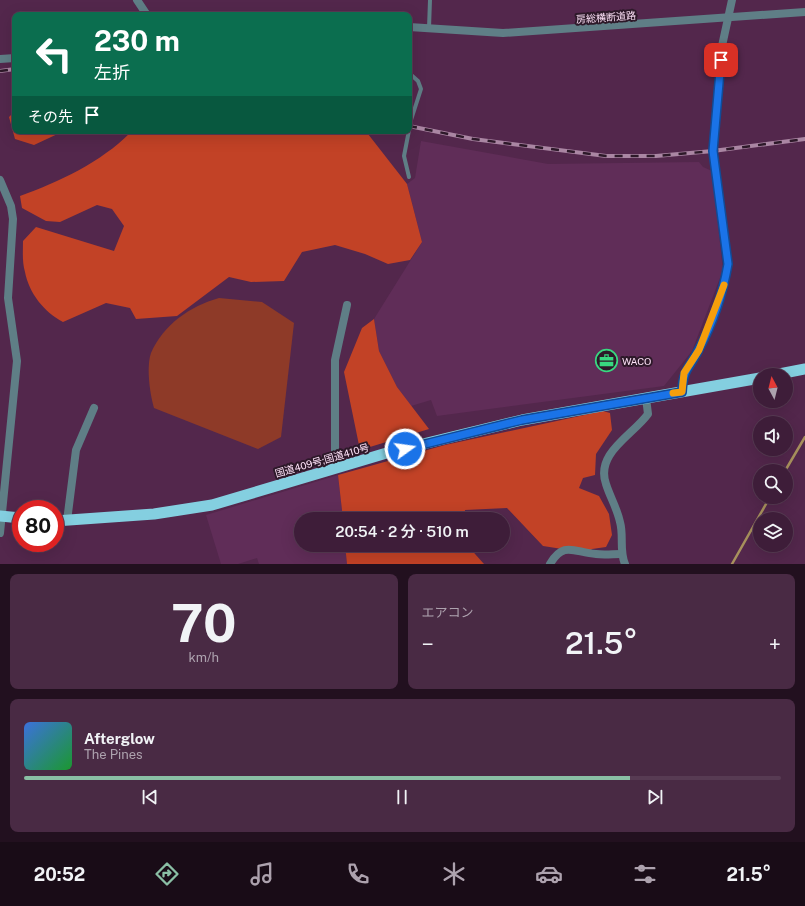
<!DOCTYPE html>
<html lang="ja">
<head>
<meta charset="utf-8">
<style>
  body { margin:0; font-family:"Public Sans","Noto Sans JP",sans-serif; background:#492a44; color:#f1f3f6; height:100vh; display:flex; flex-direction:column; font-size:15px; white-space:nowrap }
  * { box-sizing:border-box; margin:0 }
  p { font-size:13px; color:#ada2ae }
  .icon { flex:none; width:22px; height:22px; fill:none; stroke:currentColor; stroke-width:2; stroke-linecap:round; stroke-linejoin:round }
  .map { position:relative; height:564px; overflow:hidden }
  .panel { display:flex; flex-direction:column; gap:10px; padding:10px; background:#22101f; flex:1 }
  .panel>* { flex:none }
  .guide { position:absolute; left:12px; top:12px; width:400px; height:122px; border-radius:8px; box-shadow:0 4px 16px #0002,0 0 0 1px #573b53; background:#0b6e4f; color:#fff; overflow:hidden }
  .needle { width:26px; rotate:353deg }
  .controls { position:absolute; left:753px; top:368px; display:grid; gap:8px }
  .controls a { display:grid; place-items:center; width:40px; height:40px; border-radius:50%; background:#3e1d39; box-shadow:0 4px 16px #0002,0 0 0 1px #573b53; font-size:20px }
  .speed { position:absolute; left:12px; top:500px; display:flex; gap:8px; font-size:20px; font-weight:700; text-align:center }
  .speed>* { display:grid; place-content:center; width:52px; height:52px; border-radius:50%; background:#3e1d39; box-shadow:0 4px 16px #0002,0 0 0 1px #573b53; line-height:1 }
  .speed .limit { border:6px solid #d22; background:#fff; color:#111 }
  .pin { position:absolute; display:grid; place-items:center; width:34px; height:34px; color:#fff; margin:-17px; border-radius:8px; box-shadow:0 2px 6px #0006 }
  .me { position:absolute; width:44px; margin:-22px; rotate:76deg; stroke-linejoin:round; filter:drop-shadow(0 0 3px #0008) }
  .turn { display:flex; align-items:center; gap:14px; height:84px; padding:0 16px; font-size:18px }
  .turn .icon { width:52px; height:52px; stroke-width:2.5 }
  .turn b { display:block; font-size:28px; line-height:34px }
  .then { display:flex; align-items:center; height:38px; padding:0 16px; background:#0003; gap:8px; font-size:15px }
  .big { font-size:30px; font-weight:600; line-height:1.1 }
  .panel .widget { flex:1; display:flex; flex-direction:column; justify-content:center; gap:6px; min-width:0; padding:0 14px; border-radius:8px; background:#492a44 }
  .panel .dial { align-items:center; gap:0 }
  .dial b { font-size:52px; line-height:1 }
  .song { display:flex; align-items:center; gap:12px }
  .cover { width:48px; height:48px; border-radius:6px; background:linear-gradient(135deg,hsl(220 70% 55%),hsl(130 70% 35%)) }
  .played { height:4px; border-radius:2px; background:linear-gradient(90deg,#8abfa5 80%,#573b53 80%) }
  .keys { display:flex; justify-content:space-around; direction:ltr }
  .heat { display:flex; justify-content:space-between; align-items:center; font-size:22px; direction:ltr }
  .panel .tiles { flex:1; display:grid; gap:10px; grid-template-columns:1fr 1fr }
  .widget:last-child { grid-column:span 2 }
  .trip { position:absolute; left:294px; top:512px; width:216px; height:40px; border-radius:20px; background:#3e1d39; box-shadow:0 4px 16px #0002,0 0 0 1px #573b53; font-weight:600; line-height:40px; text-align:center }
  .tabs { display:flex; height:64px; justify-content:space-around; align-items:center; background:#190c17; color:#ada2ae }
  .tabs .icon { width:28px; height:28px }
  .tabs .selected { color:#8abfa5 }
  .tabs b { font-size:18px; color:#f1f3f6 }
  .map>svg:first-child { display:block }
  .built { fill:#602d58 }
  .green { fill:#8e3a28 }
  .forest { fill:#c24226 }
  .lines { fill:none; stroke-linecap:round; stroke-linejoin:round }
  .stream { stroke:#a8915d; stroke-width:2.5 }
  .service { stroke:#5f7e86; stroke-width:4 }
  .minor { stroke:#5f7e86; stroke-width:8 }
  .tertiary { stroke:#5f7e86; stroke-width:8 }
  .trunk { stroke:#84cfe0; stroke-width:11 }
  .rail-casing { stroke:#aa86a3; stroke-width:4 }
  .rail { stroke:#2d1929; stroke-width:2.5; stroke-dasharray:8; stroke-linecap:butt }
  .route-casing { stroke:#114b97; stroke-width:10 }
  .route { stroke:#1a73e8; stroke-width:7 }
  .slow { stroke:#f59e0b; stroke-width:7 }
  .labels { text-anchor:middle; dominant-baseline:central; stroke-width:4; stroke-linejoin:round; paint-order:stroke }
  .street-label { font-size:10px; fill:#fee2f8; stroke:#2d1929 }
  .poi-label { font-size:10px; fill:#fee2f8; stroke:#2d1929; text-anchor:start }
</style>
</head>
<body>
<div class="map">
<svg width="805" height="564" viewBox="0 0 805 564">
  <rect width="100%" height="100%" fill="#53274c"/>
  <g class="built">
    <path d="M421,141L548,164L699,162L703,167L712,171L723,270L692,351L664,386L437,416L431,400L411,406L397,387L379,351L374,319L422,242L407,184L415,178Z"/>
    <path d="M338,475L343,519H301V545H345L347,564H259L257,558L238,564H221L206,515Z"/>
  </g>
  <path class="green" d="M219,298L262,302L294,323L281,437L258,449L154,408C150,395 146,367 151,353C163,325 190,306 219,298Z"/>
  <g class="forest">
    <path d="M15,111V131H64L34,145L15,139L9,117Z"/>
    <path d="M130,131H352L368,134L407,184L422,242L410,260L388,264L365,254L335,245L302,252L284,281L251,282L229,277L177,316L136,319L130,308L106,303L63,322C44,312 29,293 25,272C22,262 23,251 23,241L36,227L114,251L124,226L112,209L97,205L60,222L46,221L22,208L20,196C59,182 101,162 130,133Z"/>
    <path d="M374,319L379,351L397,387L429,429L360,450L344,372L362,328Z"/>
    <path d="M603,411L610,413L612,430L596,454L595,475L583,478L579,488L599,496L609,514L612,535L606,547L592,549L588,553L543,546L507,508L465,510L464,519H343L338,475L445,445Z"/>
    <path d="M345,545H467L484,564H347Z"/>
  </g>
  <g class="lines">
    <g class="stream">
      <path d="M785,471L805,437"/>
      <path d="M732,564L770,497"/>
    </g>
    <g class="service">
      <path d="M429,28L430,0"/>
      <path d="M409,73L418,81L421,89L411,120L404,156L409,177"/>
    </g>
    <g class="minor">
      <path d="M137,0L147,15"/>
      <path d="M202,15H210"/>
      <path d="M0,180L11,206L13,219L8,298L17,361L0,533"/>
      <path d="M682,392C683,368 690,368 699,349C713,323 723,293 728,264L713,151L722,46L732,0"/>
      <path d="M335,468V360L347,305"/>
      <path d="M67,521L76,450L94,408"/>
      <path d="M550,564C564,540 575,553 596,554C604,555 613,554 621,554"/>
      <path d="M625,564C619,550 624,536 620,522C617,508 610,497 606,484C595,453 633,435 648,414L646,398"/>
    </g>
    <g class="tertiary">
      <path d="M409,27L503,33L805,12"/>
      <path d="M0,59L15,58"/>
    </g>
    <g class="trunk">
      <path d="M774,375L805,369"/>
      <path d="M0,516L21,518"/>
      <path d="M55,521L154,514L212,505L390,452L522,420L760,378"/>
    </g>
    <defs>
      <g id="rail">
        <path d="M0,71L15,69"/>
        <path d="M409,126L473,139L606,156H656L713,151L805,139"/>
      </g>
    </defs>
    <use href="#rail" class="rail-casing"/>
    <use href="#rail" class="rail"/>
  </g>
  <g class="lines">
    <defs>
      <path id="route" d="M405,449L522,420L682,392C683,368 690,368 699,349C713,323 723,293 728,264L713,151L721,60"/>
    </defs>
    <use href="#route" class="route-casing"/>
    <use href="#route" class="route"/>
    <path class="slow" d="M673,393L682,392L684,373L699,350L724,285"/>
  </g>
  <defs>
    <symbol id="office-ring" viewBox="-11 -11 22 22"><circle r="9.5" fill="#2d1929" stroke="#38d880" stroke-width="1.5"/><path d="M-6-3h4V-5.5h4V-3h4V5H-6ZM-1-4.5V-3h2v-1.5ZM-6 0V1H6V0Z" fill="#38d880"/></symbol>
  </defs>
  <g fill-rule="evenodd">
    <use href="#office-ring" x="594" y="348" width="25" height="25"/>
  </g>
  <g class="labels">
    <g class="street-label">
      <text transform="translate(606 17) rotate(-4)">房総横断道路</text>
      <text transform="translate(322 460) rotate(-16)">国道409号;国道410号</text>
    </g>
    <g class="poi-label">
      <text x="622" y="361">WACO</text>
    </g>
  </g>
</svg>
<div class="controls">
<a><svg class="needle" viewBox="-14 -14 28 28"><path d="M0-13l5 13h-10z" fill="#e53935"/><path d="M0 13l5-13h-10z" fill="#ada2ae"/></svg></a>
<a><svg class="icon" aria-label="sound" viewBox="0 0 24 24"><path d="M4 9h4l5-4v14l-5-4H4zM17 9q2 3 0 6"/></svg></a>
<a><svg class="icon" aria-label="search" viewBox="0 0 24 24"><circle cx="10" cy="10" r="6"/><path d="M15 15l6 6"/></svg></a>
<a><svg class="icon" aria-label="layers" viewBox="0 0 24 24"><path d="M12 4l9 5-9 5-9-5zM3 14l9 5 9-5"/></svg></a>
</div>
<div class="speed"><div class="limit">80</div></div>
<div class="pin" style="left:721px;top:60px;background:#d93025"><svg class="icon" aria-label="arrive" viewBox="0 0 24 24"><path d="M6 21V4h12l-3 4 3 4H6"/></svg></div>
<svg class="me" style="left:405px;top:449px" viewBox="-20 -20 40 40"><circle r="17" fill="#1a73e8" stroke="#fff" stroke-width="3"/><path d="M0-11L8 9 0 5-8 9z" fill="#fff"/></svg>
<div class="trip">20:54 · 2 分 · 510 m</div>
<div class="guide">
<div class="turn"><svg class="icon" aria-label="left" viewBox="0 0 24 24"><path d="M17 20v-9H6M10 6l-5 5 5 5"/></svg><div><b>230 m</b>左折</div></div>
<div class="then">その先<svg class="icon" aria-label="arrive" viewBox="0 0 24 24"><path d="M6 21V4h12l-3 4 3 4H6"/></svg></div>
</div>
</div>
<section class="panel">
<div class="tiles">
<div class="widget dial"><b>70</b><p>km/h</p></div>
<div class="widget"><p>エアコン</p>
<div class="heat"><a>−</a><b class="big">21.5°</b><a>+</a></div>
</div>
<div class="widget">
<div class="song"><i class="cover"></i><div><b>Afterglow</b><p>The Pines</p></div></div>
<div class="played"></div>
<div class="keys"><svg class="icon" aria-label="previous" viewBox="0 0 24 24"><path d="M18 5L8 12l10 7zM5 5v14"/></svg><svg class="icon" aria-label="pause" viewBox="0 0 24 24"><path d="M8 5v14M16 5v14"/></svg><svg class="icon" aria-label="next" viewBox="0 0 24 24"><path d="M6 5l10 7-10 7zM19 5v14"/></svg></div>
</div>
</div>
</section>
<nav class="tabs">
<b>20:52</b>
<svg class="icon selected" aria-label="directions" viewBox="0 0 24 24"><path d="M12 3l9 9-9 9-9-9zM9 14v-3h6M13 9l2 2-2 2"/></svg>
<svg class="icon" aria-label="music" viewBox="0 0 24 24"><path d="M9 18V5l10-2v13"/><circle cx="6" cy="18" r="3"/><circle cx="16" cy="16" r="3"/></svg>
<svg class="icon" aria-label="phone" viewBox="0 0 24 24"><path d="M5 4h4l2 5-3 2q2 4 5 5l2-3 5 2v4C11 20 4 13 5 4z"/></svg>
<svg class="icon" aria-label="climate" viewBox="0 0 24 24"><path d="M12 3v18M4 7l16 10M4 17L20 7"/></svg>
<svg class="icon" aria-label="car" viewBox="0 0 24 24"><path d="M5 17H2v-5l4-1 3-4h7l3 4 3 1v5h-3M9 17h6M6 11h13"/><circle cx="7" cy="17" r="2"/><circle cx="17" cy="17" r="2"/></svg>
<svg class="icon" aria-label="filters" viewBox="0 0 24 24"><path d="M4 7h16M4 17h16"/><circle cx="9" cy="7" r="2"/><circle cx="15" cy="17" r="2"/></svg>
<b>21.5°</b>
</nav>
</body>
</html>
